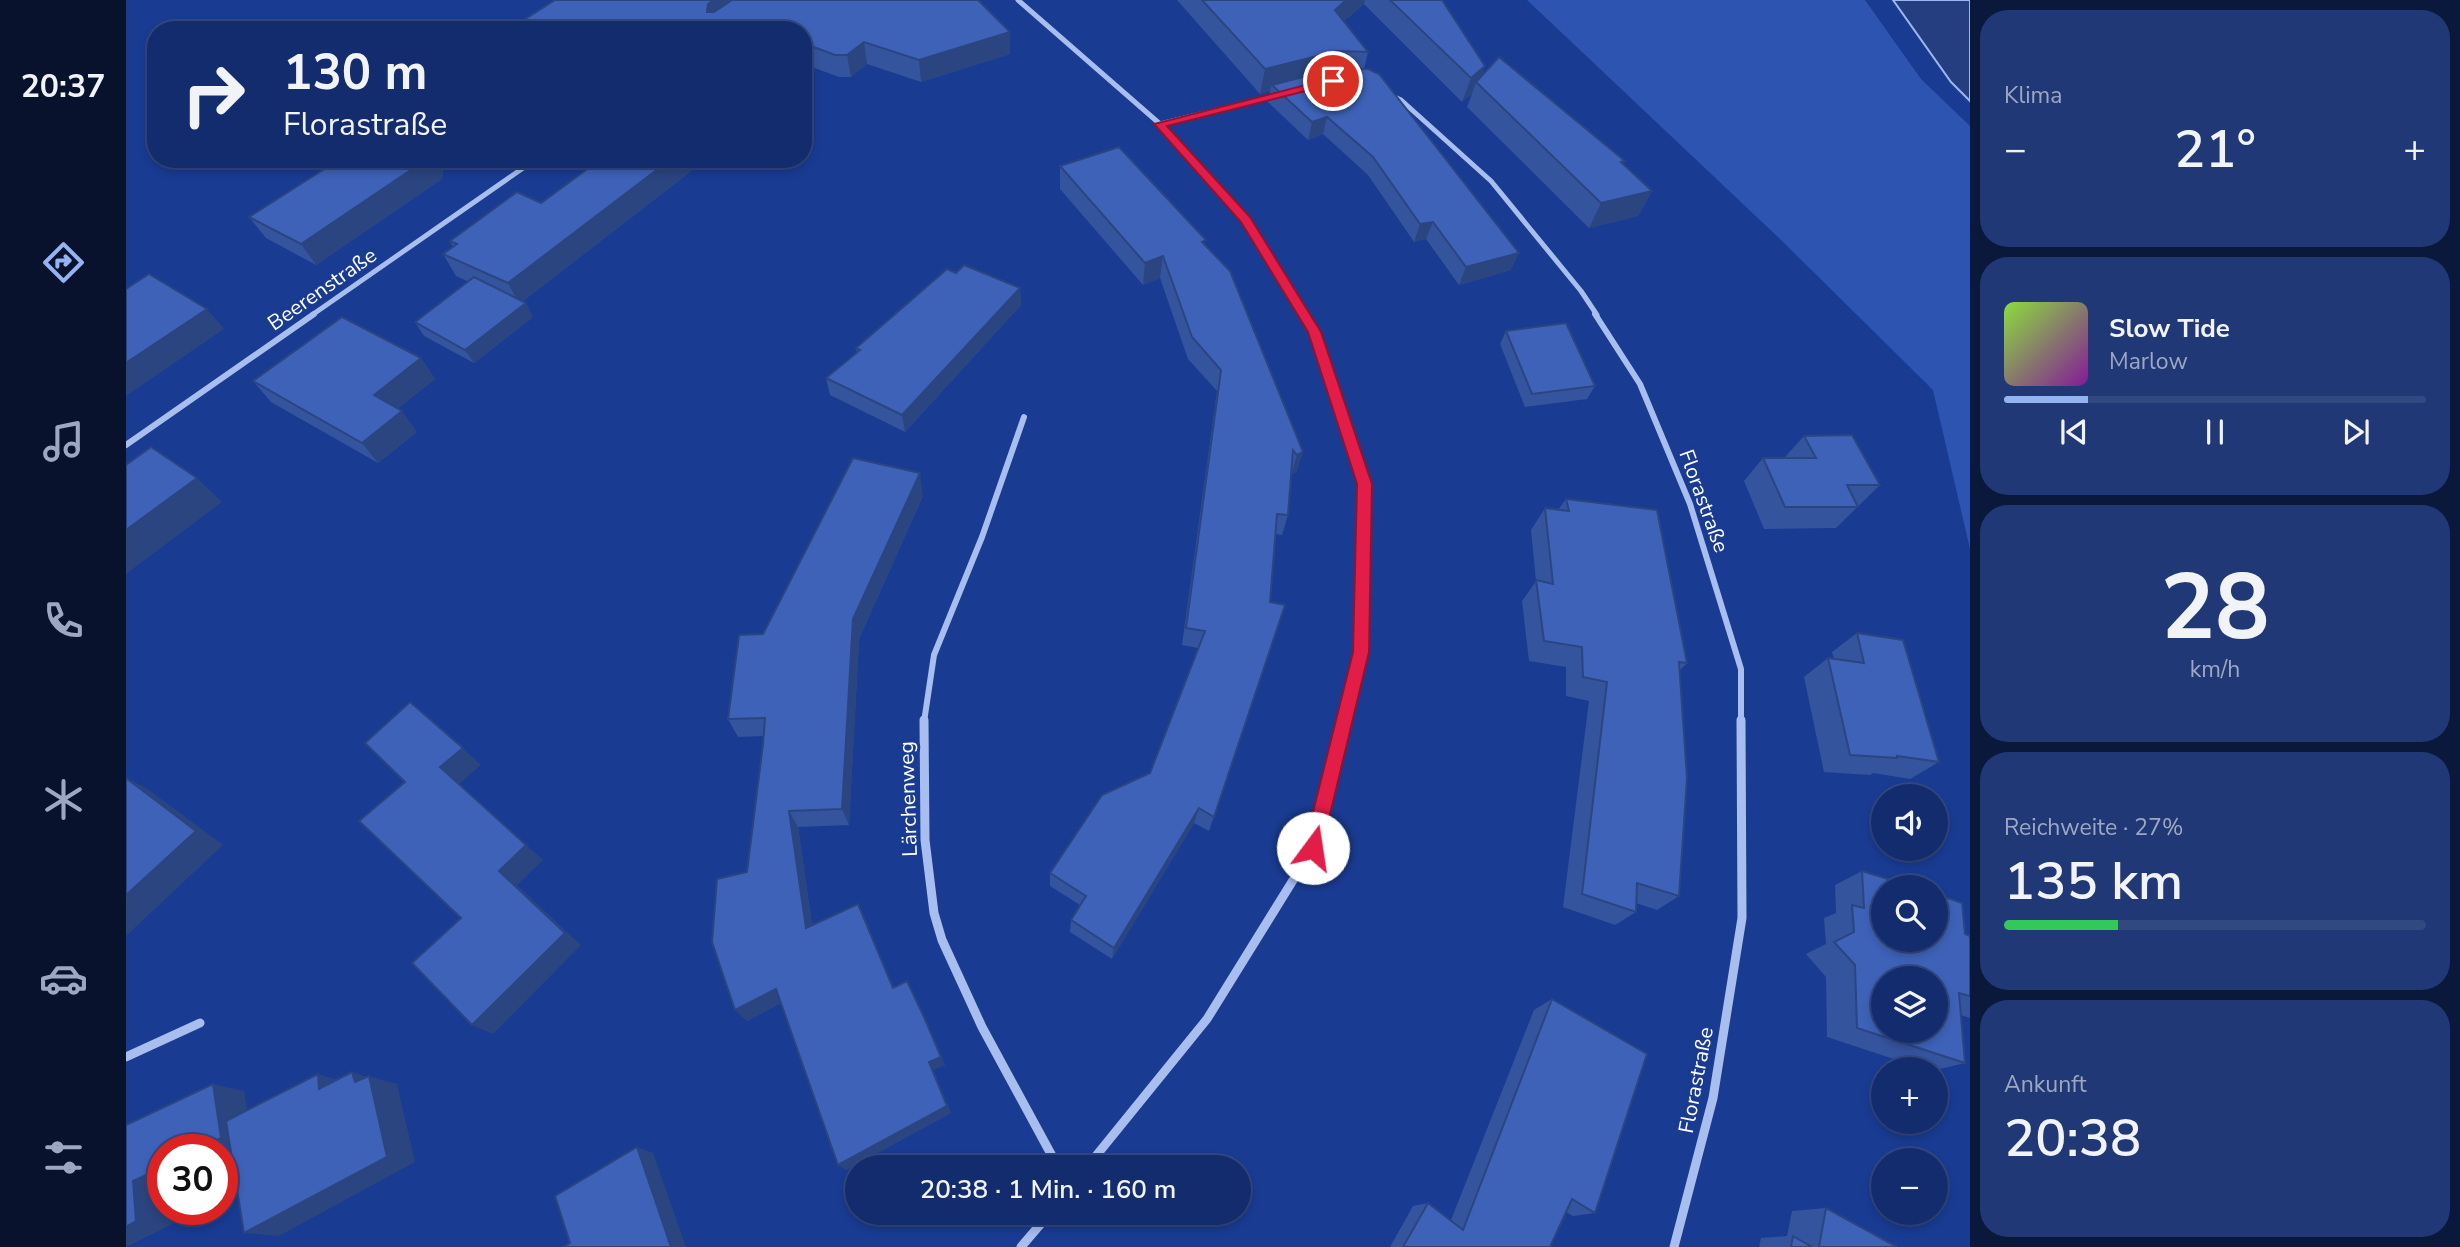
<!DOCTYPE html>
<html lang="de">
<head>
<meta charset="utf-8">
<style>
  body { margin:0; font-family:"Nunito Sans",sans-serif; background:#203876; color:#f1f3f6; height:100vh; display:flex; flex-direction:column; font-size:26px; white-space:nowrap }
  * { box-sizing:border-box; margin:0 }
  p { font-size:23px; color:#9da7c2 }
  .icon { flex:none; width:38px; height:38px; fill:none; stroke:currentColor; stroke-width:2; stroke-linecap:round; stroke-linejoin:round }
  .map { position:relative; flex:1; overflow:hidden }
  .panel { display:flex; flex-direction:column; gap:10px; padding:10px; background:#0a183c; width:490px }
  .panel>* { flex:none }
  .top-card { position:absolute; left:21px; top:21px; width:665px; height:147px; border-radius:28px; box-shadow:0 4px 10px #0003,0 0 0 2px #324881; background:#132c6e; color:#f1f3f6; overflow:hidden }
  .fabs { position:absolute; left:1745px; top:784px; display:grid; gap:14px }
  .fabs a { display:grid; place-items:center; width:77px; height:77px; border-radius:50%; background:#132c6e; box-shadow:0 4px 10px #0003,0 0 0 2px #324881; font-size:35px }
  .speed { position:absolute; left:21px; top:1134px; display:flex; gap:14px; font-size:35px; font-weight:700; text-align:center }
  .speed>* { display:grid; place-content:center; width:91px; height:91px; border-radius:50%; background:#132c6e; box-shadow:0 4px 10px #0003,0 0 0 2px #324881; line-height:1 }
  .speed .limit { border:10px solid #d22; background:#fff; color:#111 }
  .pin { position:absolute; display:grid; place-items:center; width:60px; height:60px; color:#fff; margin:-30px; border:4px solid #fff; border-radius:50%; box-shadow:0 2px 7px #0007 }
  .me { position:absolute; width:77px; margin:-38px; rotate:14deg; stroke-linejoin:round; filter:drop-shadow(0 0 5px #0008) }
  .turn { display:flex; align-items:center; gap:24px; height:147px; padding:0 21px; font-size:32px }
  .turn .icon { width:91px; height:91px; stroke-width:2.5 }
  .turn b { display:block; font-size:49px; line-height:60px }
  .big { font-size:52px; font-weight:600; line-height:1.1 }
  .panel .widget { flex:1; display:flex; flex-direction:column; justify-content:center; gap:10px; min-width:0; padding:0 24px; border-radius:28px; background:#203876 }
  .panel .dial { align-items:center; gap:0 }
  .dial b { font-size:91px; line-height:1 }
  .song { display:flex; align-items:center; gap:21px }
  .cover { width:84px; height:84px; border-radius:10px; background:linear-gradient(135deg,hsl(90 70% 55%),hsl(290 70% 35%)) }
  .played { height:7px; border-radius:4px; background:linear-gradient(90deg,#95b2f1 20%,#324881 20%) }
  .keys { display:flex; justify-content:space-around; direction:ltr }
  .heat { display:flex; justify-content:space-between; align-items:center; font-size:38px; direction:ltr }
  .charge { height:10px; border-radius:5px; background:linear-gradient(90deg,#34c759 27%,#324881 0) }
  .trip { position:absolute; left:719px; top:1155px; width:406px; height:70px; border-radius:35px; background:#132c6e; box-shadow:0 4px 10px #0003,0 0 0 2px #324881; font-weight:600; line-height:70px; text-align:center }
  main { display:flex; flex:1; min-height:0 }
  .dock { display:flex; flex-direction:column; width:126px; justify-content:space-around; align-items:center; background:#08122c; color:#9da7c2 }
  .dock .icon { width:49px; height:49px }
  .dock .selected { color:#95b2f1 }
  .dock b { font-size:32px; color:#f1f3f6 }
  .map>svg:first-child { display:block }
  .green { fill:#2c54b0 }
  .water { fill:#253e7f; stroke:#9bb6f2; stroke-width:2 }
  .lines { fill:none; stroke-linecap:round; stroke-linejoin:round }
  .street-far2 { stroke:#a8beef; stroke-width:5 }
  .street-far1 { stroke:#a8beef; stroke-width:6 }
  .street { stroke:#a8beef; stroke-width:9 }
  .wall { fill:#35549e }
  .shaded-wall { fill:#2b4581 }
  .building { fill:#3e62b8; stroke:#2b4581; stroke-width:2; fill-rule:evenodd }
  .route { fill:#e11d48; stroke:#92132f; stroke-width:2 }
  .labels { text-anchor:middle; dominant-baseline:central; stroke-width:6; stroke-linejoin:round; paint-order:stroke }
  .street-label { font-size:21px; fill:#fff; stroke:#193b92 }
</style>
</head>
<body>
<main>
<nav class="dock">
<b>20:37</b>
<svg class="icon selected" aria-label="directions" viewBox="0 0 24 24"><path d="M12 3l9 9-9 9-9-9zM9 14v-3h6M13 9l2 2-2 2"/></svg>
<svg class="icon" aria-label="music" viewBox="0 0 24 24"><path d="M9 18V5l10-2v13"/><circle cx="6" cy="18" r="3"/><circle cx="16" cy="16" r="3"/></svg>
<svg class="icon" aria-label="phone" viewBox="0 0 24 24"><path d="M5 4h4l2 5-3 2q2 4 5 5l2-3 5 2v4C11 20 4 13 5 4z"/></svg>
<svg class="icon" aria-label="climate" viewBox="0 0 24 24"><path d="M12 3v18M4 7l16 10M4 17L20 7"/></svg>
<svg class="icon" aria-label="car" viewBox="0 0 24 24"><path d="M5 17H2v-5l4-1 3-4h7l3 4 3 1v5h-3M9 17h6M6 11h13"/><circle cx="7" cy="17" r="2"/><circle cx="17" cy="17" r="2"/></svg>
<svg class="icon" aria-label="filters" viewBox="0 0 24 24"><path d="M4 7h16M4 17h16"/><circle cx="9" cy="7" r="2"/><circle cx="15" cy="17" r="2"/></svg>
</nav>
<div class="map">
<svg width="1844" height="1247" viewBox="0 0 1844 1247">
  <rect width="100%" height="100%" fill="#193b92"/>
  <path class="green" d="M1401,0H1739L1795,79L1844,126V549L1807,390L1654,239Z"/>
  <path class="water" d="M1767,0H1844V101L1825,82Z"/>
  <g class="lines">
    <g class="street-far2">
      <path d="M892,0L1034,124L1119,219L1178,315"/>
      <path d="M1264,95L1275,100L1365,181L1455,291L1471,315"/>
      <path d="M1034,124L1152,95"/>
      <path d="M186,315L410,159"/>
    </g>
    <g class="street-far1">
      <path d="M1177,314L1188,332L1239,484L1235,652L1218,722"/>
      <path d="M1469,314L1514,384L1564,504L1615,669V722"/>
      <path d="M0,445L188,314"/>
      <path d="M798,722L808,655L856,537L898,417"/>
    </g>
    <g class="street">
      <path d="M798,720L799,840L808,913L816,940L856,1027L932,1167"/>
      <path d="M0,1057L74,1023"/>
      <path d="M961,1167L1081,1019L1187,848L1218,720"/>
      <path d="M895,1247L924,1213"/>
      <path d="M1548,1247L1587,1098L1616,918L1615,720"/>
    </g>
  </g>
  <g class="wall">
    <path d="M429,0L884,54L795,82L741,64L725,77H713L686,67L677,74V30Z"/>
    <path d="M1051,0H1316L1355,76L1497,164L1526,191L1512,216L1463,228L1341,107L1346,94L1336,102L1238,4L1218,21L1242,52L1238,69L1385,270L1333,285L1300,239L1288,242L1242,175L1197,134L1182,140L1142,102L1144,91L1134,94Z"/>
    <path d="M214,159H319L316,179L190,265L140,238L123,217Z"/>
    <path d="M475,159H577V162L397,301L407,317L348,363L298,336L289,322L343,282L330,276L317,254L327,247L324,241L415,203Z"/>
    <path d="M934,166L1079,246L1177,452L1170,472L1165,475L1162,515L1156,535L1150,534L1144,602L1159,605L1083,831L1068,823L986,959L944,932L945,920L954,905L924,886V873L1024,773L1072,648L1056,645L1091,391L1062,359L1034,278L1017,285L934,189Z"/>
    <path d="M830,273L894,288L895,305L779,432L704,395L700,378L731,353L730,348Z"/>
    <path d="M1380,331L1469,386L1461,399L1399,407L1374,344Z"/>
    <path d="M295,358L309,379L271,409L291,432L252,463L145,402L127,381Z"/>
    <path d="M1678,436L1754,485L1710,528L1638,529L1618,481L1637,458H1658Z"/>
    <path d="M797,496L733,639L723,825L672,827L686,925L732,904L768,988L802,1027L819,1065L807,1070L825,1113L720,1170L655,1003L621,1021L609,1010L621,872L638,736L612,737L602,719L637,634Z"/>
    <path d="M1440,499L1561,663L1554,670L1553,896L1531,910L1510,903V912L1489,925L1437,907L1463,701L1440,696V667L1403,661L1396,601L1410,581L1405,530L1419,508L1432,510Z"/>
    <path d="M1731,633L1813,762L1784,779L1747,773L1744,775L1698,772L1678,677L1702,658L1708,659L1706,652Z"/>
    <path d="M1736,871L1839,934L1844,936V1018L1835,1015L1839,1063L1810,1070V1069H1798L1701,1037L1700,977L1680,954L1700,944L1698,918L1710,913L1709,885Z"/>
    <path d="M1426,999L1469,1213L1447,1216L1440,1212L1424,1247H1264L1287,1206L1302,1203L1325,1220L1408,1010Z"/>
    <path d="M1700,1208L1771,1247H1633L1635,1238L1661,1236L1666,1211Z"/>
  </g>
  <g class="shaded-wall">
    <path d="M588,0H624L588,26L581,12L582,4Z"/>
    <path d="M1220,0H1239L1238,4L1203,34L1209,10Z"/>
    <path d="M884,32V54L795,82L793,60Z"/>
    <path d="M738,42L741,64L725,77L721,55Z"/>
    <path d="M682,45L686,67L677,74V49Z"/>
    <path d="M1211,51L1206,76L1146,85L1144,91L1134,94L1139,69Z"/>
    <path d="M1359,66L1353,85L1350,82L1346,94L1336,102L1345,78Z"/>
    <path d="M1201,117L1197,134L1182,140L1186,122Z"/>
    <path d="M301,159H319L316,179L190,265L175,244Z"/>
    <path d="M545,159H577V162L393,304L382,283Z"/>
    <path d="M1526,191L1512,216L1463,228L1475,203Z"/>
    <path d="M1307,222L1300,239L1288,242L1294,224Z"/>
    <path d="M1393,253L1385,270L1333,285L1340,267Z"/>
    <path d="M1037,256L1034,278L1017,285L1019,263Z"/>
    <path d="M894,288L895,305L779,432L776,415Z"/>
    <path d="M400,303L407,317L348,363L339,350Z"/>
    <path d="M81,309L98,329L0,396V363Z"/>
    <path d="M295,358L309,379L263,416L248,395Z"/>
    <path d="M276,411L291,432L252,463L236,443Z"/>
    <path d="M1177,452L1170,472L1165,475L1171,455Z"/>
    <path d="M794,473L797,496L733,639L723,825L716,809L727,619Z"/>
    <path d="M71,478L96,502L0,574V530Z"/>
    <path d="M337,748L355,765L333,784L417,860L391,885L455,945L367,1034L346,1025L373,871L314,767Z"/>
    <path d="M0,777L23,790L97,845L0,936Z"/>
    <path d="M1073,808L1068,823L986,959L988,948Z"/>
    <path d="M663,811L672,827L688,941L680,928Z"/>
    <path d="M732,904L738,918L773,999L767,988Z"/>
    <path d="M650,989L660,1000L621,1021L609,1010Z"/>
    <path d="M802,1027L819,1065L807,1070L825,1113L720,1170L712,1165L803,1062Z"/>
    <path d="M226,1072L244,1078L243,1076L271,1084L289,1162L153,1236L118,1233L229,1082Z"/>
    <path d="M192,1074L222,1083L193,1089Z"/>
    <path d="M87,1084L118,1091L127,1144L96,1159V1150H71Z"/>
    <path d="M511,1147L527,1153L560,1247H545Z"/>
    <path d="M37,1167V1209H46L47,1224L0,1247V1227L7,1181Z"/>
  </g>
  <g class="building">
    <path d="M429,0H588L582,4L581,12H588L606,0H852L884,32L793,60L738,42L721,55H709L682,45L677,49V30H382Z"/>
    <path d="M1076,0H1220L1209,10L1242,52L1211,51L1139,69Z"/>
    <path d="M1264,0H1316L1359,66L1345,78Z"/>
    <path d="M1373,57L1499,161L1495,162L1526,191L1475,203L1350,82Z"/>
    <path d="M1212,68L1242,69L1253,74L1393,253L1340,267L1307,222L1294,224L1247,157L1201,117L1186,122L1146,85Z"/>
    <path d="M993,147L1080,240L1076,242L1104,271L1177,452L1171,455L1167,450L1162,515L1151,514L1144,602L1159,605L1088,817L1073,808L988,948L945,920L960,896L924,873L976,795L1024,773L1079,631L1060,628L1095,370L1066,337L1037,256L1019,263L934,166Z"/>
    <path d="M214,159H301L175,244L123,217Z"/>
    <path d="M475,159H545L382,283L317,254L331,244L324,241L391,192L415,203Z"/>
    <path d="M838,265L894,288L776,415L700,378L734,350L730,348L821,269L830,273Z"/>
    <path d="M23,274L81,309L0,363V289Z"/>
    <path d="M348,277L400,303L339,350L289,322Z"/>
    <path d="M216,317L295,358L248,395L276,411L236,443L127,381Z"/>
    <path d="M1440,323L1469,386L1406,394L1380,331Z"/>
    <path d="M1726,435L1754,485H1721L1732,507H1659L1637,458H1690L1678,436Z"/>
    <path d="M25,447L71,478L0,530V465Z"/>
    <path d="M727,458L794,473L727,619L716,809L663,811L680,928L732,904L767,988L781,981L798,1017L815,1057L803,1062L821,1106L712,1165L650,989L609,1010L586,942L591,879L621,872L637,744L639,718L602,719L613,635L637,634Z"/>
    <path d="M1440,499L1531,510L1561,663L1553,662L1561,778L1553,896L1511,883L1510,912L1456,894L1481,682L1457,677L1456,647L1418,641L1410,580L1427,584L1419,508L1443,511Z"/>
    <path d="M1731,633L1777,640L1813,762L1771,756V758L1724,755L1702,658L1738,663Z"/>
    <path d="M284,702L337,748L314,767L400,845L373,871L439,933L346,1025L286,963L335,918L233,821L279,782L239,743Z"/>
    <path d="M0,778L70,831L0,895Z"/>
    <path d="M1736,871L1788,887H1757V940H1810V894L1836,903L1839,934L1844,936V996L1833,993L1839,1063L1731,1028L1729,965L1708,942L1728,932L1726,905L1738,908ZM1757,978H1810V1031H1757Z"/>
    <path d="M1426,999L1521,1054L1469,1213L1446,1199L1424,1247H1277L1302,1203L1337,1230Z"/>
    <path d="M226,1072L229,1082L243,1076L261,1157L118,1233L100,1121L192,1074L193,1089Z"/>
    <path d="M87,1084L95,1138L71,1150H37V1167L7,1181L10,1221L0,1227V1125Z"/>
    <path d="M511,1147L545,1247H437L444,1243L429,1196Z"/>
    <path d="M1700,1208L1771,1247H1693Z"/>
    <path d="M1667,1236L1686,1247H1665Z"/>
  </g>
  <path class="route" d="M1207,78L1211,79V83L1041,126L1124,217L1195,332L1246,484L1243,652L1196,848L1193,854L1187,857L1180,854L1178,848L1227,652L1231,484L1182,332L1115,222L1028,124Z"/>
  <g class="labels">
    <g class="street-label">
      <text transform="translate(196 289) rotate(-35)">Beerenstraße</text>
      <text transform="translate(1578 501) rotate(70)">Florastraße</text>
      <text transform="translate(782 799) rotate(-92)">Lärchenweg</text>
      <text transform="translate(1570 1080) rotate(-79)">Florastraße</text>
    </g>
  </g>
</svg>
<div class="fabs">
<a><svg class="icon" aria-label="sound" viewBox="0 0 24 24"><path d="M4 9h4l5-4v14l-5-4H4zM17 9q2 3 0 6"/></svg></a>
<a><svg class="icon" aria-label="search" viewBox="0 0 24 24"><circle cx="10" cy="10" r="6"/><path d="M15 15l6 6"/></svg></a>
<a><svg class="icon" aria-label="layers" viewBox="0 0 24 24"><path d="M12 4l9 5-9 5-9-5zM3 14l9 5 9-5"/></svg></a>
<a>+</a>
<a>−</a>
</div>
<div class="speed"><div class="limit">30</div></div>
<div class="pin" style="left:1207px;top:81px;background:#d93025"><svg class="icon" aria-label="arrive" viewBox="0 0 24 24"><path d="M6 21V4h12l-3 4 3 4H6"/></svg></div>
<svg class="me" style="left:1187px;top:848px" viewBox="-20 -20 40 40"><circle r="19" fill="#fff"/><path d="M0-13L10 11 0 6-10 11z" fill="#e11d48"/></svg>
<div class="trip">20:38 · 1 Min. · 160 m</div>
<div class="top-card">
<div class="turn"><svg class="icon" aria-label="right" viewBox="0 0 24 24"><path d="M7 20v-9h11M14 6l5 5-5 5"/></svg><div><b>130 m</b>Florastraße</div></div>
</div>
</div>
<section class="panel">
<div class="widget"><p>Klima</p>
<div class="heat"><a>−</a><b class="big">21°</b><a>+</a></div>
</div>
<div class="widget">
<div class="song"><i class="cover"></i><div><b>Slow Tide</b><p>Marlow</p></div></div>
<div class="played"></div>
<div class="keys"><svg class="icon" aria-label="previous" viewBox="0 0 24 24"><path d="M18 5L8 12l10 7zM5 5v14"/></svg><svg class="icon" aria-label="pause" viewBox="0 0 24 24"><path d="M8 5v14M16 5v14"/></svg><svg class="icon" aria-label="next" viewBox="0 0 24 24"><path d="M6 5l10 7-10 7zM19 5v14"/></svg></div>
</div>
<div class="widget dial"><b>28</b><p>km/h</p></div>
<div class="widget"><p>Reichweite · 27%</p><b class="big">135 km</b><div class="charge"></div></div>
<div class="widget"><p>Ankunft</p><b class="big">20:38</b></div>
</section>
</main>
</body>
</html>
